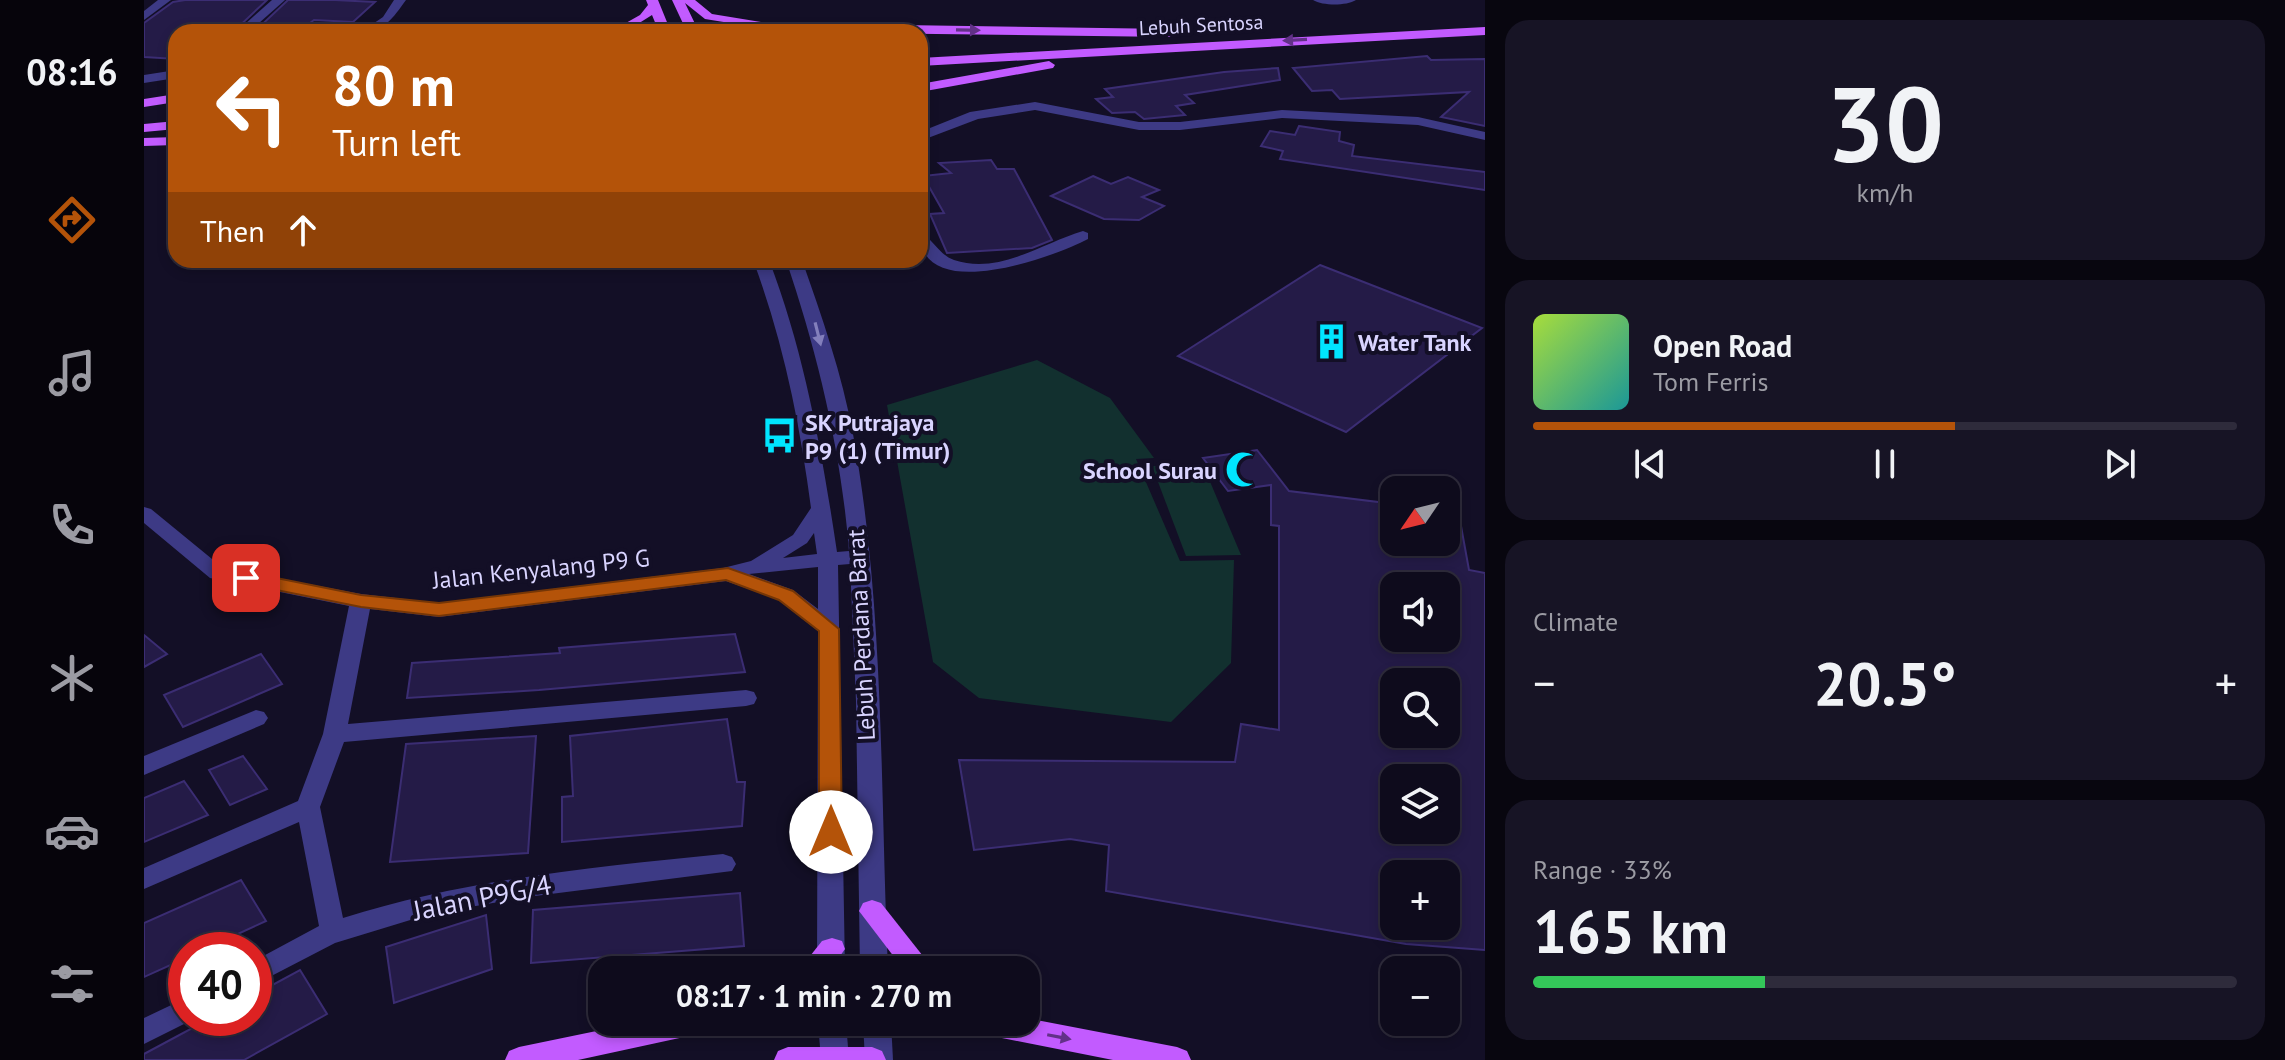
<!DOCTYPE html>
<html lang="en">
<head>
<meta charset="utf-8">
<style>
  body { margin:0; font-family:"PT Sans",sans-serif; background:#171425; color:#f1f3f6; height:100vh; display:flex; flex-direction:column; font-size:30px; white-space:nowrap }
  * { box-sizing:border-box; margin:0 }
  p { font-size:26px; color:#9b9ba3 }
  .icon { flex:none; width:44px; height:44px; fill:none; stroke:currentColor; stroke-width:2; stroke-linecap:round; stroke-linejoin:round }
  .map { position:relative; flex:1; overflow:hidden }
  .details { display:flex; flex-direction:column; gap:20px; padding:20px; background:#08060f; width:800px }
  .details>* { flex:none }
  .hud { position:absolute; left:24px; top:24px; width:760px; height:244px; border-radius:24px; box-shadow:0 4px 12px #0003,0 0 0 2px #2e2b3b; background:#b45309; color:#fff; overflow:hidden }
  .needle { width:52px; rotate:235deg }
  .fabs { position:absolute; left:1236px; top:476px; display:grid; gap:16px }
  .fabs a { display:grid; place-items:center; width:80px; height:80px; border-radius:16px; background:#0e0b1c; box-shadow:0 4px 12px #0003,0 0 0 2px #2e2b3b; font-size:40px }
  .speed { position:absolute; left:24px; top:932px; display:flex; gap:16px; font-size:40px; font-weight:700; text-align:center }
  .speed>* { display:grid; place-content:center; width:104px; height:104px; border-radius:50%; background:#0e0b1c; box-shadow:0 4px 12px #0003,0 0 0 2px #2e2b3b; line-height:1 }
  .speed .limit { border:12px solid #d22; background:#fff; color:#111 }
  .pin { position:absolute; display:grid; place-items:center; width:68px; height:68px; color:#fff; margin:-34px; border-radius:16px; box-shadow:0 4px 12px #0006 }
  .me { position:absolute; width:88px; margin:-44px; rotate:0deg; stroke-linejoin:round; filter:drop-shadow(0 0 6px #0008) }
  .turn { display:flex; align-items:center; gap:28px; height:168px; padding:0 32px; font-size:36px }
  .turn .icon { width:104px; height:104px; stroke-width:2.5 }
  .turn b { display:block; font-size:56px; line-height:68px }
  .then { display:flex; align-items:center; height:76px; padding:0 32px; background:#0003; gap:16px; font-size:30px }
  .big { font-size:60px; font-weight:700; line-height:1.1 }
  .details .widget { flex:1; display:flex; flex-direction:column; justify-content:center; gap:12px; min-width:0; padding:0 28px; border-radius:24px; background:#171425 }
  .details .dial { align-items:center; gap:0 }
  .dial b { font-size:104px; line-height:1 }
  .song { display:flex; align-items:center; gap:24px }
  .cover { width:96px; height:96px; border-radius:12px; background:linear-gradient(135deg,hsl(80 70% 55%),hsl(180 70% 35%)) }
  .played { height:8px; border-radius:4px; background:linear-gradient(90deg,#b45309 60%,#2e2b3b 60%) }
  .keys { display:flex; justify-content:space-around; direction:ltr }
  .heat { display:flex; justify-content:space-between; align-items:center; font-size:44px; direction:ltr }
  .charge { height:12px; border-radius:6px; background:linear-gradient(90deg,#34c759 33%,#2e2b3b 0) }
  .trip { position:absolute; left:444px; top:956px; width:452px; height:80px; border-radius:24px; background:#0e0b1c; box-shadow:0 4px 12px #0003,0 0 0 2px #2e2b3b; font-weight:700; line-height:80px; text-align:center }
  main { display:flex; flex:1; min-height:0 }
  .dock { display:flex; flex-direction:column; width:144px; justify-content:space-around; align-items:center; background:#06040b; color:#9b9ba3 }
  .dock .icon { width:56px; height:56px }
  .dock .selected { color:#b45309 }
  .dock b { font-size:36px; color:#f1f3f6 }
  .map>svg:first-child { display:block }
  .green { fill:#12302f }
  .building { fill:#241b47; stroke:#3b2d73; stroke-width:2; fill-rule:evenodd }
  .lines { fill:none; stroke-linecap:round; stroke-linejoin:round }
  .minor { fill:#3d3a85; fill-rule:evenodd }
  .major { fill:#c25bff; fill-rule:evenodd }
  .oneway { fill:#623188 }
  .oneway2 { fill:#837fbc }
  .route { fill:#b45309; stroke:#753606; stroke-width:2 }
  .labels { text-anchor:middle; dominant-baseline:central; stroke-width:8; stroke-linejoin:round; paint-order:stroke }
  .far-street-label { font-size:20px; fill:#d9d4ff; stroke:#130f26 }
  .poi-label { font-size:24px; font-weight:bold; fill:#d9d4ff; stroke:#130f26; text-anchor:start }
  .street-label { font-size:24px; fill:#d9d4ff; stroke:#130f26 }
  .near-street-label { font-size:28px; fill:#d9d4ff; stroke:#130f26 }
</style>
</head>
<body>
<main>
<nav class="dock">
<b>08:16</b>
<svg class="icon selected" aria-label="directions" viewBox="0 0 24 24"><path d="M12 3l9 9-9 9-9-9zM9 14v-3h6M13 9l2 2-2 2"/></svg>
<svg class="icon" aria-label="music" viewBox="0 0 24 24"><path d="M9 18V5l10-2v13"/><circle cx="6" cy="18" r="3"/><circle cx="16" cy="16" r="3"/></svg>
<svg class="icon" aria-label="phone" viewBox="0 0 24 24"><path d="M5 4h4l2 5-3 2q2 4 5 5l2-3 5 2v4C11 20 4 13 5 4z"/></svg>
<svg class="icon" aria-label="climate" viewBox="0 0 24 24"><path d="M12 3v18M4 7l16 10M4 17L20 7"/></svg>
<svg class="icon" aria-label="car" viewBox="0 0 24 24"><path d="M5 17H2v-5l4-1 3-4h7l3 4 3 1v5h-3M9 17h6M6 11h13"/><circle cx="7" cy="17" r="2"/><circle cx="17" cy="17" r="2"/></svg>
<svg class="icon" aria-label="filters" viewBox="0 0 24 24"><path d="M4 7h16M4 17h16"/><circle cx="9" cy="7" r="2"/><circle cx="15" cy="17" r="2"/></svg>
</nav>
<div class="map">
<svg width="1341" height="1060" viewBox="0 0 1341 1060">
  <rect width="100%" height="100%" fill="#130f26"/>
  <g class="green">
    <path d="M893,360L966,398L1010,458L992,459L1036,561L1090,560L1087,663L1027,722L835,698L789,662L743,405Z"/>
    <path d="M1059,465L1097,555L1042,556L1008,466Z"/>
  </g>
  <g class="building">
    <path d="M41,0H123L89,32H32V59L0,57V23L29,2Z"/>
    <path d="M144,0H191L231,2L209,22L170,20L154,32H110Z"/>
    <path d="M1283,56L1287,60L1341,59V126L1297,117L1325,92L1196,99L1188,90L1168,91L1149,68Z"/>
    <path d="M1134,68L1136,80L1041,95L1050,103L1032,106L1041,115L1000,119L991,112L968,113L952,99L969,97L961,89L1080,72Z"/>
    <path d="M1155,126L1196,132L1195,141L1210,145L1208,156L1341,172V190L1136,159L1139,151L1117,146L1126,131L1151,135Z"/>
    <path d="M847,160L853,169H870L908,240L888,248L803,253L786,214L800,213L779,176L807,173L795,163Z"/>
    <path d="M949,176L967,184L984,177L1015,190L998,197L1020,206L995,220L960,219L907,196Z"/>
    <path d="M1176,265L1338,328L1202,432L1034,356Z"/>
    <path d="M1113,450L1145,491L1250,504V542H1302V494L1311,493L1325,570L1341,573V950L1262,944L962,891L965,845L926,839L830,850L815,760L1091,762L1097,724L1135,730V526L1127,525V485L1084,491L1059,458ZM1250,586H1302V638H1250ZM1250,682H1302V734H1250ZM1250,778H1302V830H1250ZM1250,874H1302V926H1250Z"/>
    <path d="M591,634L601,672L395,690L263,698L268,663L416,653L415,648Z"/>
    <path d="M0,635L23,654L0,667Z"/>
    <path d="M117,654L138,684L39,727L20,695Z"/>
    <path d="M583,719L593,782H601L598,826L418,842V797L429,796L426,736Z"/>
    <path d="M392,736L384,853L246,862L262,744Z"/>
    <path d="M99,756L123,789L86,805L65,770Z"/>
    <path d="M40,781L64,815L0,842V798Z"/>
    <path d="M97,880L122,921L59,950H42V958L0,977V923Z"/>
    <path d="M596,893L600,946L387,963L389,910Z"/>
    <path d="M342,915L348,969L250,1003L242,947Z"/>
    <path d="M156,970L183,1014L100,1060H0V1054L67,1018H110V995Z"/>
  </g>
  <g class="lines">
    <g class="minor">
      <path d="M14,0H27L0,20V11Z"/>
      <path d="M128,0H141L105,32H92Z"/>
      <path d="M250,0H262C249,18 240,32 217,32L239,17Z"/>
      <path d="M1169,0H1212C1202,6 1179,6 1169,0Z"/>
      <path d="M32,70V78L0,83V75Z"/>
      <path d="M891,102L995,122H1036L1138,110L1274,117L1341,132V140L1274,125L1138,118L1036,130H995L891,110L834,119L776,141V132L826,112Z"/>
      <path d="M939,231L944,233V239C910,257 776,306 776,233C789,238 795,255 810,260C856,275 898,243 939,231Z"/>
      <path d="M609,260H625C661,354 678,452 693,552L705,551C697,450 674,355 642,260H658C678,317 698,374 709,434C741,610 736,791 744,970H716L712,701L706,564L694,565L701,970H673L674,631L635,600L582,581L295,617L226,609L204,724L602,690L610,692L613,698L610,704L602,706L200,742L176,807L199,918C323,879 451,867 579,854L588,857L592,864L588,871L383,897L286,914L191,943L110,985V961L175,926L155,822L0,889V868L154,801L179,734L205,606L66,578L0,523V507L7,509L79,568L217,594L295,603L579,568L607,561L649,535L667,508C656,424 639,340 609,260ZM670,533L673,554L639,558L663,543ZM674,567V609L649,590L605,574Z"/>
      <path d="M112,710L120,712L124,718L120,724L0,775V756Z"/>
      <path d="M42,998V1018H52L0,1044V1018Z"/>
      <path d="M674,1022H702L705,1060H677Z"/>
      <path d="M719,1022H747L749,1060H721Z"/>
    </g>
    <g class="major">
      <path d="M502,0H514L527,32H515L508,15L481,32H466L496,15L504,5Z"/>
      <path d="M528,0H551L568,14L653,28L757,25L1027,29L1033,33L1027,37L628,32L630,30L561,19L541,3L555,32H543Z"/>
      <path d="M1341,27V35L776,66V58Z"/>
      <path d="M905,61L911,65L909,68L776,92V84Z"/>
      <path d="M32,94V102L0,107V99Z"/>
      <path d="M32,121V129L0,132V124Z"/>
      <path d="M32,137V145L0,146V138Z"/>
      <path d="M728,900L737,903L790,970H760L715,911L719,903Z"/>
      <path d="M688,938L698,941L701,949L686,970H655L678,941Z"/>
      <path d="M882,1018L1033,1047L1043,1051L1047,1060H969L838,1034L828,1031L824,1022H882Z"/>
      <path d="M496,1022H568L564,1031L554,1034L434,1060H361L365,1051L375,1047Z"/>
      <path d="M644,1047H728L738,1051L742,1060H630L634,1051Z"/>
    </g>
  </g>
  <defs><path id="oneway-solid" d="M-6-.8H1V-3.2L6.5 0L1 3.2V.8H-6Z" transform="scale(2)"/></defs>
  <g class="oneway">
    <use href="#oneway-solid" transform="translate(824 30) rotate(1)"/>
    <use href="#oneway-solid" transform="translate(1151 40) rotate(177)"/>
    <use href="#oneway-solid" transform="translate(915 1037) rotate(11)"/>
  </g>
  <use class="oneway2" href="#oneway-solid" transform="translate(674 334) rotate(76)"/>
  <path class="route" d="M584,568L649,591L695,629L698,832L695,839H679L675,832V631L635,600L582,580L295,616L217,607L102,584L93,578L102,572L217,595L295,603Z"/>
  <defs>
    <symbol id="building-bare" viewBox="-9 -9 18 18"><path d="M-4-6H4V6H1V3H-1V6H-4ZM-2.5-4.3h1.7v1.8h-1.7ZM.8-4.3h1.7v1.8H.8ZM-2.5-1h1.7V.8h-1.7ZM.8-1h1.7V.8H.8Z" fill="#00e5ff" stroke="#130f26" stroke-width="2.5" paint-order="stroke"/></symbol>
    <symbol id="bus-bare" viewBox="-9 -9 18 18"><path d="M-5-6H5V4H4V6H2V4H-2V6H-4V4H-5ZM-3.5-4V0h7V-4ZM-3.5 1.2v1.5H-2V1.2ZM2 1.2v1.5H3.5V1.2Z" fill="#00e5ff" stroke="#130f26" stroke-width="2.5" paint-order="stroke"/></symbol>
    <symbol id="mosque-bare" viewBox="-9 -9 18 18"><path d="M3.5-4.9A6 6 0 1 0 3.5 4.9A5 5 0 1 1 3.5-4.9Z" fill="#00e5ff" stroke="#130f26" stroke-width="2.5" paint-order="stroke"/></symbol>
  </defs>
  <g fill-rule="evenodd">
    <use href="#building-bare" x="1162" y="316" width="51" height="51"/>
    <use href="#bus-bare" x="610" y="410" width="51" height="51"/>
    <use href="#mosque-bare" x="1074" y="444" width="51" height="51"/>
  </g>
  <g class="labels">
    <g class="far-street-label">
      <text transform="translate(1057 25) rotate(-3)">Lebuh Sentosa</text>
    </g>
    <g class="poi-label">
      <text x="1214" y="342">Water Tank</text>
      <text x="661" y="422">SK Putrajaya<tspan x="661" dy="28">P9 (1) (Timur)</tspan></text>
      <text x="1073" y="470" text-anchor="end">School Surau</text>
    </g>
    <g class="street-label">
      <text transform="translate(397 569) rotate(-6)">Jalan Kenyalang P9 G</text>
      <text transform="translate(717 635) rotate(-93)">Lebuh Perdana Barat</text>
    </g>
    <g class="near-street-label">
      <text transform="translate(338 897) rotate(-11)">Jalan P9G/4</text>
    </g>
  </g>
</svg>
<div class="fabs">
<a><svg class="needle" viewBox="-14 -14 28 28"><path d="M0-13l5 13h-10z" fill="#e53935"/><path d="M0 13l5-13h-10z" fill="#9b9ba3"/></svg></a>
<a><svg class="icon" aria-label="sound" viewBox="0 0 24 24"><path d="M4 9h4l5-4v14l-5-4H4zM17 9q2 3 0 6"/></svg></a>
<a><svg class="icon" aria-label="search" viewBox="0 0 24 24"><circle cx="10" cy="10" r="6"/><path d="M15 15l6 6"/></svg></a>
<a><svg class="icon" aria-label="layers" viewBox="0 0 24 24"><path d="M12 4l9 5-9 5-9-5zM3 14l9 5 9-5"/></svg></a>
<a>+</a>
<a>−</a>
</div>
<div class="speed"><div class="limit">40</div></div>
<div class="pin" style="left:102px;top:578px;background:#d93025"><svg class="icon" aria-label="arrive" viewBox="0 0 24 24"><path d="M6 21V4h12l-3 4 3 4H6"/></svg></div>
<svg class="me" style="left:687px;top:832px" viewBox="-20 -20 40 40"><circle r="19" fill="#fff"/><path d="M0-13L10 11 0 6-10 11z" fill="#b45309"/></svg>
<div class="trip">08:17 · 1 min · 270 m</div>
<div class="hud">
<div class="turn"><svg class="icon" aria-label="left" viewBox="0 0 24 24"><path d="M17 20v-9H6M10 6l-5 5 5 5"/></svg><div><b>80 m</b>Turn left</div></div>
<div class="then">Then<svg class="icon" aria-label="ahead" viewBox="0 0 24 24"><path d="M12 20V5M6 11l6-6 6 6"/></svg></div>
</div>
</div>
<section class="details">
<div class="widget dial"><b>30</b><p>km/h</p></div>
<div class="widget">
<div class="song"><i class="cover"></i><div><b>Open Road</b><p>Tom Ferris</p></div></div>
<div class="played"></div>
<div class="keys"><svg class="icon" aria-label="previous" viewBox="0 0 24 24"><path d="M18 5L8 12l10 7zM5 5v14"/></svg><svg class="icon" aria-label="pause" viewBox="0 0 24 24"><path d="M8 5v14M16 5v14"/></svg><svg class="icon" aria-label="next" viewBox="0 0 24 24"><path d="M6 5l10 7-10 7zM19 5v14"/></svg></div>
</div>
<div class="widget"><p>Climate</p>
<div class="heat"><a>−</a><b class="big">20.5°</b><a>+</a></div>
</div>
<div class="widget"><p>Range · 33%</p><b class="big">165 km</b><div class="charge"></div></div>
</section>
</main>
</body>
</html>
